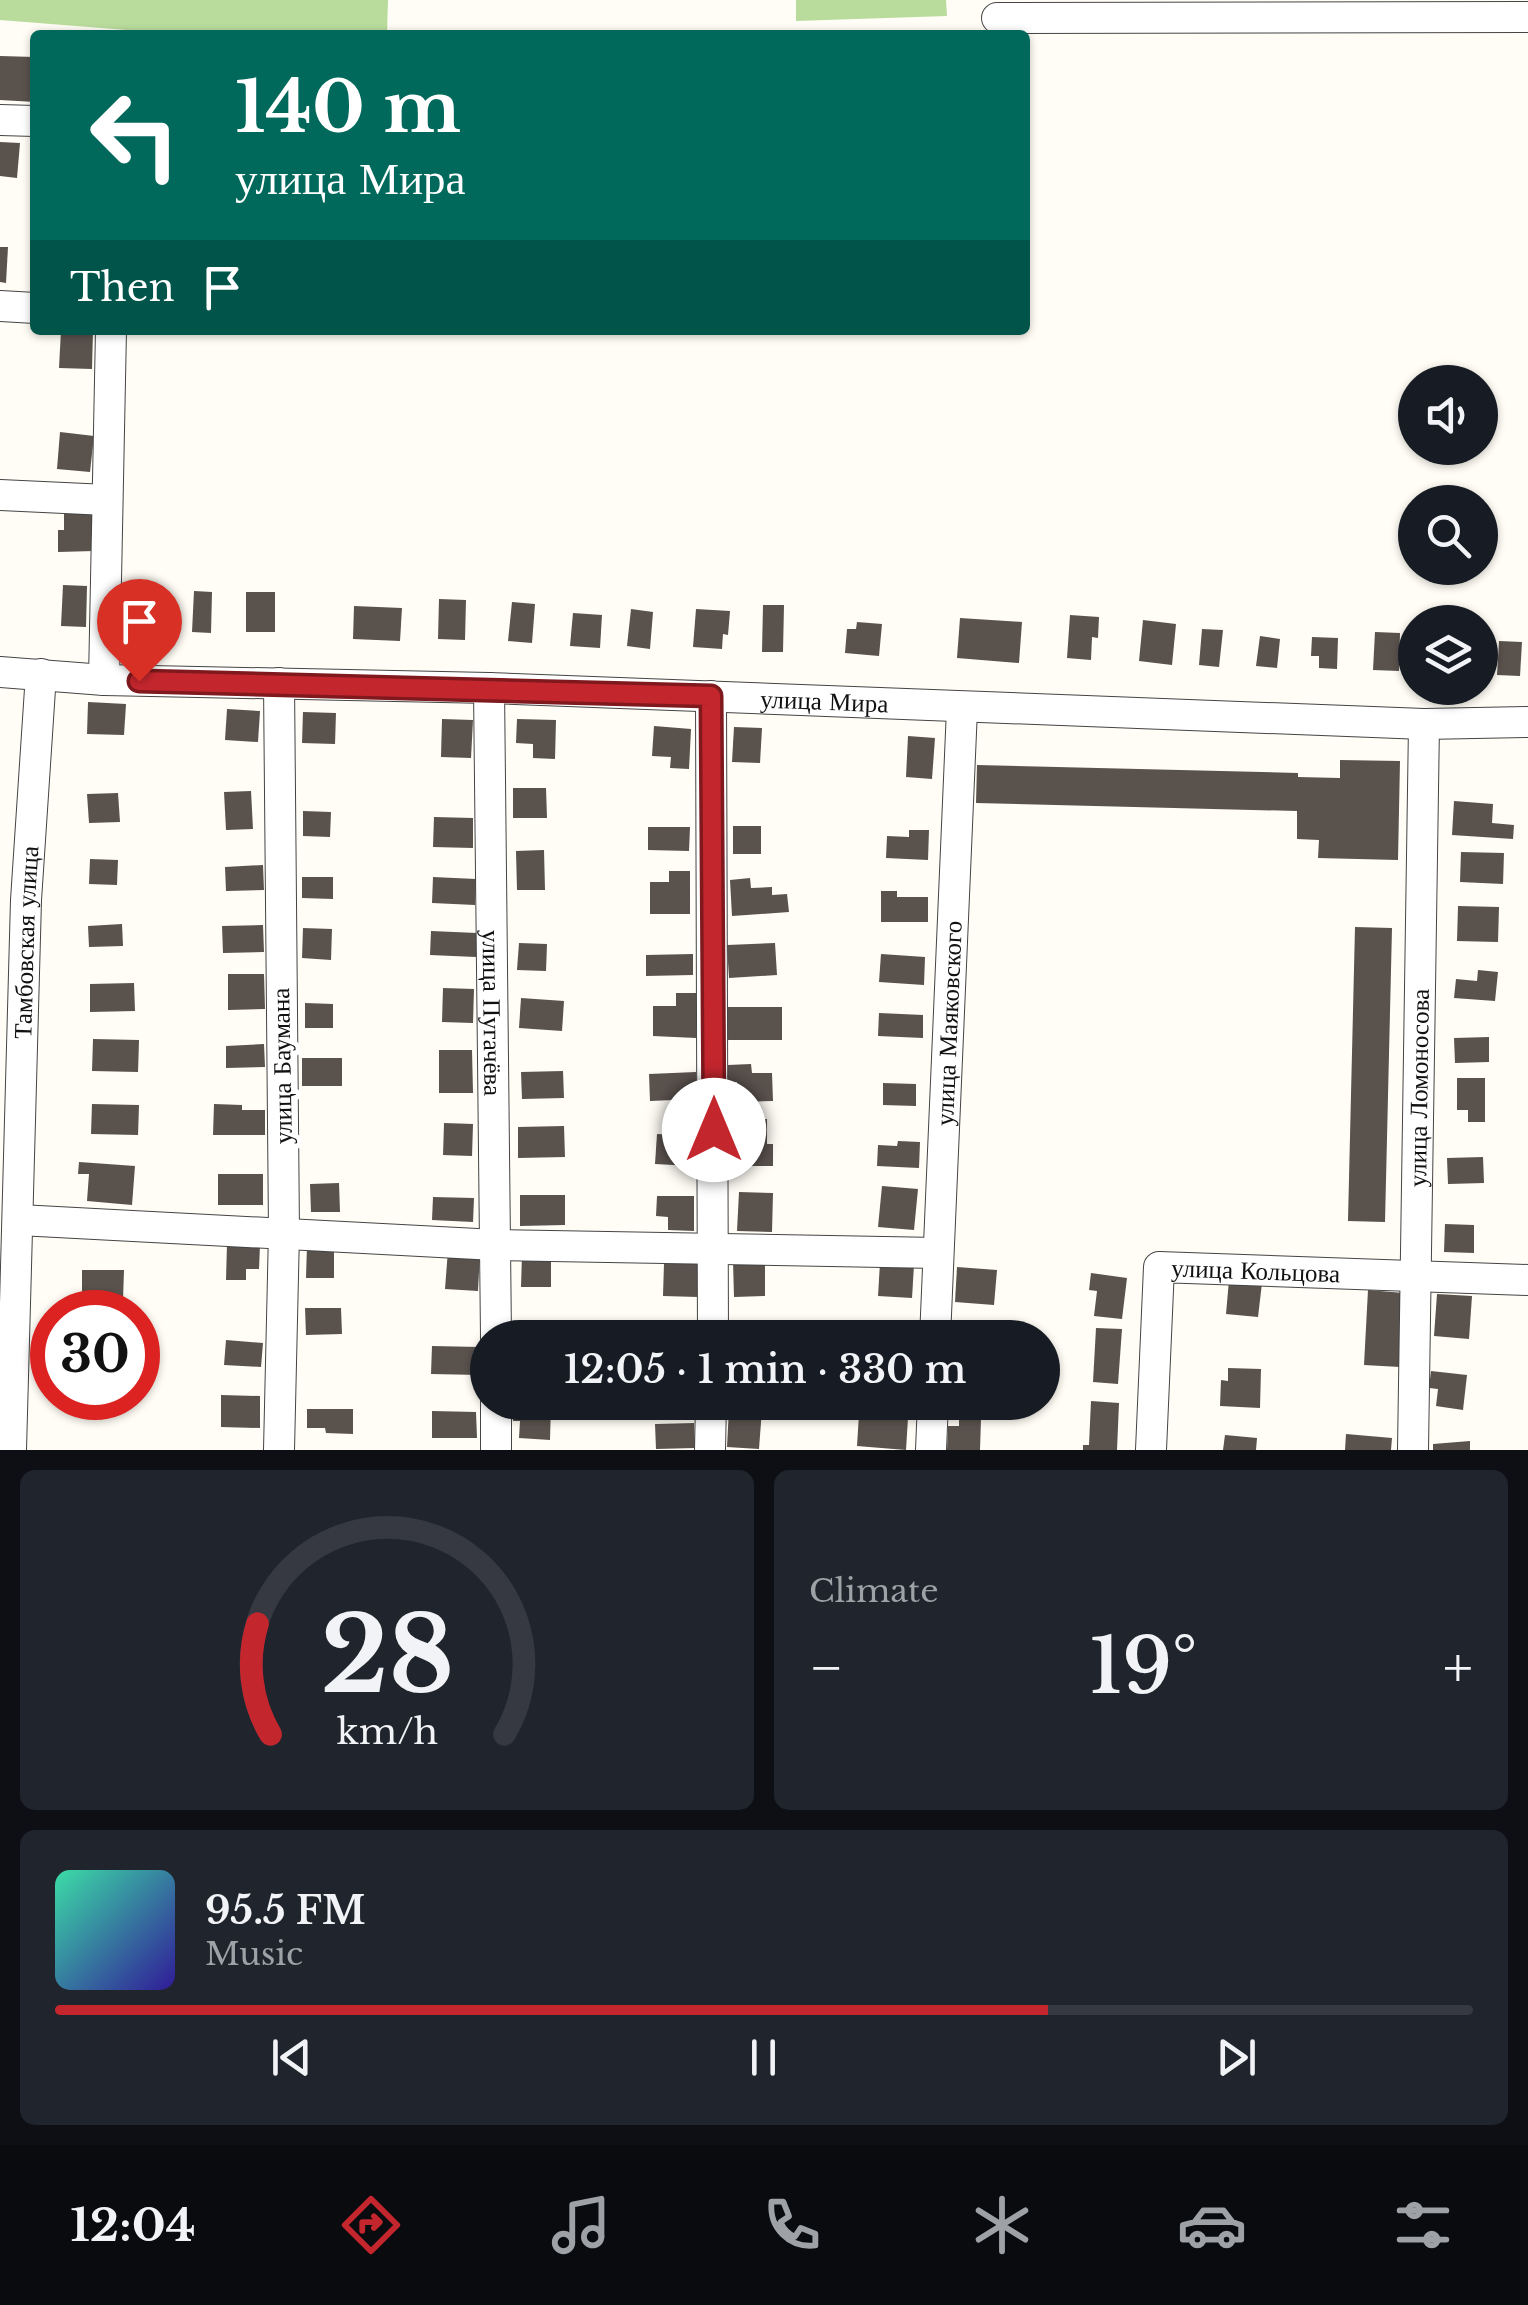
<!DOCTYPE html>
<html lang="en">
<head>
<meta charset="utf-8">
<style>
  body { margin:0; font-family:"Libre Baskerville",serif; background:#20242c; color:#f1f3f6; height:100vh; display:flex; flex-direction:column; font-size:38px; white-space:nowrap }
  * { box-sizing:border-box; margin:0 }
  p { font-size:32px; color:#9ea1a6 }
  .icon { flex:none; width:55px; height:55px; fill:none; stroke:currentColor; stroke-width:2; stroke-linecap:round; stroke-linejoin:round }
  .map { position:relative; height:1450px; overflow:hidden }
  .sheet { display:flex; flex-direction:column; gap:20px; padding:20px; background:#0d0f14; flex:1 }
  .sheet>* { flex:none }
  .guide { position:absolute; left:30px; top:30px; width:1000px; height:305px; border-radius:10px; box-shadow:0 2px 8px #0004; background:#00695c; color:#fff; overflow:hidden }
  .buttons { position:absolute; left:1398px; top:365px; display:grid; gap:20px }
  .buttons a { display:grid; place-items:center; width:100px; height:100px; border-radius:50%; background:#171b24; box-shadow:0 2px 8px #0004; font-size:50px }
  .speed { position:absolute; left:30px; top:1290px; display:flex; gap:20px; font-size:50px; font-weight:700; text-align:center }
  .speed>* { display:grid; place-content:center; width:130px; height:130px; border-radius:50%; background:#171b24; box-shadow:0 2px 8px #0004; line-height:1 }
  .speed .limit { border:15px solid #d22; background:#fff; color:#111 }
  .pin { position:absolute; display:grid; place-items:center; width:85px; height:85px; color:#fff; margin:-102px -42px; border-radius:50% 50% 50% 0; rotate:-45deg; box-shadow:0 0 10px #0007 }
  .pin .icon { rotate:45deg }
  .me { position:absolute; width:110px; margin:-55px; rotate:0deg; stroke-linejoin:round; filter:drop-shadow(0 0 8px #0008) }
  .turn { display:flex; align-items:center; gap:35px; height:210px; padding:0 40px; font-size:45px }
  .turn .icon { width:130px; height:130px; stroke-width:2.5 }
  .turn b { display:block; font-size:70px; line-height:85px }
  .then { display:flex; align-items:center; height:95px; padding:0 40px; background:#0003; gap:20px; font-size:38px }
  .big { font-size:75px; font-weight:600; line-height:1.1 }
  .sheet .tile { flex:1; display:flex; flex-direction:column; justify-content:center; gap:15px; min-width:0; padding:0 35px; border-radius:15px; background:#20242c }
  .sheet .dial { align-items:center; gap:0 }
  .dial svg { height:260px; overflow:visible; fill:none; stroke:#363941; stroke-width:7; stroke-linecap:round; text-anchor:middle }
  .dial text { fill:#f1f3f6; stroke:none }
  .song { display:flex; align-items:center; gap:30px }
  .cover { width:120px; height:120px; border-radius:15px; background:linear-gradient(135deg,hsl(160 70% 55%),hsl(250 70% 35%)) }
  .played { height:10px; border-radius:5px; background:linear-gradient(90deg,#c4262e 70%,#363941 70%) }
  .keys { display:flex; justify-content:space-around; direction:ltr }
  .heat { display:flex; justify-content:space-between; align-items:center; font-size:55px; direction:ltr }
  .sheet .tiles { flex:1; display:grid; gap:20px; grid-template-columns:1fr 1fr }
  .tile:last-child { grid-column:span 2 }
  .trip { position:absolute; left:470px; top:1320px; width:590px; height:100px; border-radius:50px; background:#171b24; box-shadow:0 2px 8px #0004; font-weight:600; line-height:100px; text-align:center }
  .dock { display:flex; height:160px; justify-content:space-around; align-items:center; background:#090b0e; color:#9ea1a6 }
  .dock .icon { width:70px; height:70px }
  .dock .current { color:#c4262e }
  .dock b { font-size:45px; color:#f1f3f6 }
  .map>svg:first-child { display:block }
  .forest { fill:#b9dc9c }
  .building { fill:#5a524d }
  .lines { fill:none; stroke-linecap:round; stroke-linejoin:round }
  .minor-casing { stroke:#444; stroke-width:32 }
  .minor { stroke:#fff; stroke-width:30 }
  .route-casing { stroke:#7f191e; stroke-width:25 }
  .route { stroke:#c4262e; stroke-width:18 }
  .labels { text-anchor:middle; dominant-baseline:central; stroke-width:10; stroke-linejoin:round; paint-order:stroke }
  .street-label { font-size:25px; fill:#111; stroke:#fff }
</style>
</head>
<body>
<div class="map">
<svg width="1528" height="1450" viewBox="0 0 1528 1450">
  <rect width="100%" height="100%" fill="#fffdf5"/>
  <g class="forest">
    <path d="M0,0H388L387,35H190L0,20Z"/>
    <path d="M796,0H946L947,16L796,21Z"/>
  </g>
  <g class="building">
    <path d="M0,56L35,57V102L0,100Z"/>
    <path d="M0,142L20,143L17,178L0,176Z"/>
    <path d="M0,247H8L6,283L0,282Z"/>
    <path d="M61,330H93L92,369L59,368Z"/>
    <path d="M60,432L94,436L90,472L57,469Z"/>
    <path d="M64,511H93L94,551L58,552V530H64Z"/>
    <path d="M63,585L87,586L86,627L61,626Z"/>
    <path d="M194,591L212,592L211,633L192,632Z"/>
    <rect x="246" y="592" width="29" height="40"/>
    <path d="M439,599L466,600L465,640L438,639Z"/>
    <path d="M512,602L535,604L532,643L508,641Z"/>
    <path d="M763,605H784L783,652H762Z"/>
    <path d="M354,606L402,608L400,641L353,639Z"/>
    <path d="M631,609L653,612L650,649L627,646Z"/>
    <path d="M696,609L730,611L728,635L723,634L722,649L693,647Z"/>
    <path d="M573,613L602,615L600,648L570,646Z"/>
    <path d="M1070,615L1099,617L1098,638L1092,637L1091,660L1067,658Z"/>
    <path d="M960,618L1022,622L1019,663L957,658Z"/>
    <path d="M1143,620L1176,624L1172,665L1139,661Z"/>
    <path d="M857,622L882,624L879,656L845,653L847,629H856Z"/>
    <path d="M1202,629L1223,630L1219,667L1199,665Z"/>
    <path d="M1375,632L1400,633L1399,671L1373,670Z"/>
    <path d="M1260,636L1280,639L1277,668L1256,666Z"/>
    <path d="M1312,637L1338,638L1337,669L1319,668V656H1311Z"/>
    <path d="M1499,641L1522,642L1520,676L1497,675Z"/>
    <path d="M88,702L126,704L124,735L87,734Z"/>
    <path d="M227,709L260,711L258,742L225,740Z"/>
    <path d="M303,712L336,713L335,744L302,743Z"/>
    <path d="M442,719L473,720L471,758L441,757Z"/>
    <path d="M517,719L556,720L555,759L533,758V744L516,743Z"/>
    <path d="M654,726L691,729L689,769L670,768L671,757L652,756Z"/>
    <path d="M734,727L762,728L760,763L732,762Z"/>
    <path d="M908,736L935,738L932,779L906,777Z"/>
    <path d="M1340,760L1400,761L1398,860L1318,858L1319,840L1297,839V811L976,803L977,765L1298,773V777L1340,778Z"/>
    <path d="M513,788H546L547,818H513Z"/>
    <path d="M251,791L253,829L226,830L224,792Z"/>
    <path d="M118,793L120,822L89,823L87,794Z"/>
    <path d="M1454,801L1493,804L1492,823L1514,825L1513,839L1452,835Z"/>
    <path d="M303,811L331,812L330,837L303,836Z"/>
    <path d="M434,817L473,818V848L433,847Z"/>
    <rect x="733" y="826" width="28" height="28"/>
    <path d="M648,827H690L689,851L648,850Z"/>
    <path d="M909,830H929L928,860L886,858L887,836L909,837Z"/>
    <path d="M544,850L545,890H517L516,851Z"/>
    <path d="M1461,852L1504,853L1503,884L1460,882Z"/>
    <path d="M90,859L118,860L117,885L89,884Z"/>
    <path d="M263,865L264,890L226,891L225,867Z"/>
    <path d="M669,871H690V914H650V882H669Z"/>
    <path d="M302,877H333V899L302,898Z"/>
    <path d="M433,877L476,879L475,905L432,903Z"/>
    <path d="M750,878L751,888L772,887V895L787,894L789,912L732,916L730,880Z"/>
    <path d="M881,891H897V897H928V922H881Z"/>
    <path d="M1458,906L1499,907L1498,942L1457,941Z"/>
    <path d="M122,924L123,946L89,947L88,926Z"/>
    <path d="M263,925L264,952L223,953L222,926Z"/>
    <path d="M1355,927L1392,928L1385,1222L1348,1221Z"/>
    <path d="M303,928L332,929L331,960L302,958Z"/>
    <path d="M431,931L477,933L476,957L430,955Z"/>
    <path d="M519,943L547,944L546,971L517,970Z"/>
    <path d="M775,943L777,975L729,978L727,945Z"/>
    <path d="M693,954V975L646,976V955Z"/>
    <path d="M881,954L925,957L924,985L879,982Z"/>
    <path d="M1478,970L1498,972L1495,1001L1454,998L1456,979L1477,981Z"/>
    <path d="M228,974H264L265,1009L228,1010Z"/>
    <path d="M134,983L135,1011L90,1012V984Z"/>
    <path d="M443,988L474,989L473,1023L442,1022Z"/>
    <path d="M676,993H697L696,1038L653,1036V1006H676Z"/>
    <path d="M521,998L564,1001L562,1031L519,1028Z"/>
    <path d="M305,1003L333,1004V1028H305Z"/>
    <rect x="727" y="1007" width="55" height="33"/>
    <path d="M879,1013L923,1015V1038L878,1036Z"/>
    <path d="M1489,1037V1062L1455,1063L1454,1038Z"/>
    <path d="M93,1039L139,1040L138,1072L92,1071Z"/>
    <path d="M264,1044L265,1067L226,1068V1046Z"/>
    <path d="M439,1050H472L473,1093H439Z"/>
    <rect x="302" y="1058" width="40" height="28"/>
    <path d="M751,1064L752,1073H772L773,1101L738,1102L737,1082L728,1083V1065Z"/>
    <path d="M563,1071L564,1098L522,1099L521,1072Z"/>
    <path d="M696,1072L697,1099L650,1101L649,1074Z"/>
    <path d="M1457,1078H1485V1122H1468V1110H1457Z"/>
    <path d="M883,1083L916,1084V1106L883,1105Z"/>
    <path d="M92,1104L139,1105L138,1135L91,1134Z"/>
    <path d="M214,1104L242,1105V1110H265V1135H213Z"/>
    <path d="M737,1119H767V1144H773V1166H745V1158H737Z"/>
    <path d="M444,1123L473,1124L472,1156L443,1155Z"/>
    <path d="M564,1126L565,1157L518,1158V1127Z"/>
    <path d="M657,1134L694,1136L692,1166L655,1164Z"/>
    <path d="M898,1141L920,1142L919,1168L877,1166L878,1145L897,1146Z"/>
    <path d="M1483,1157L1484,1183L1448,1184L1447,1158Z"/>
    <path d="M79,1162L135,1166L132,1205L87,1201L89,1174H78Z"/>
    <rect x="218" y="1174" width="45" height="31"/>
    <path d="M339,1183L340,1212H311L310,1184Z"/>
    <path d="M882,1186L918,1189L914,1230L878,1227Z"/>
    <path d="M739,1192L773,1193L772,1232L737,1231Z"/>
    <path d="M520,1195H565V1225L520,1226Z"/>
    <path d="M657,1196H694V1231L668,1230V1217L656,1216Z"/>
    <path d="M433,1197L474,1198L473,1222L432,1220Z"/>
    <path d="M1445,1224L1474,1225V1253L1444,1252Z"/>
    <path d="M227,1244L260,1245L259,1269H246V1280H226Z"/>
    <path d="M307,1245H334V1278H306Z"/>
    <path d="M448,1250L480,1252L478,1291L445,1289Z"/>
    <path d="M522,1254L551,1255V1287H521Z"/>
    <path d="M733,1261H765V1296L734,1297Z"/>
    <path d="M664,1263H699L698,1297L663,1296Z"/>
    <path d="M880,1263L914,1265L912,1298L878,1296Z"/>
    <path d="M957,1267L997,1270L994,1305L955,1302Z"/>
    <path d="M82,1270H124L123,1300H104V1310H82Z"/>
    <path d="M1091,1273L1127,1278L1122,1319L1094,1316L1097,1291L1089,1290Z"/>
    <path d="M1229,1280L1262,1283L1258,1317L1226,1314Z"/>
    <path d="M1368,1290L1404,1293L1400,1367L1364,1365Z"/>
    <path d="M1437,1294L1472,1296L1469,1339L1434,1336Z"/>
    <path d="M305,1308H341L342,1334L306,1335Z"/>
    <path d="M1096,1328L1122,1329L1118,1384L1093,1382Z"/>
    <path d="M226,1340L263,1343L261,1367L224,1365Z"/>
    <path d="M432,1346L480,1347V1375L431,1374Z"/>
    <path d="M1228,1368L1261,1369L1260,1408L1220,1406L1221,1380L1228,1381Z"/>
    <path d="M1431,1371L1467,1375L1463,1410L1436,1406L1438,1389L1429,1388Z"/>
    <path d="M221,1395L260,1396V1428L221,1427Z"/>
    <path d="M79,1398H111V1415L78,1414Z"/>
    <path d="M1091,1401L1119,1403L1117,1450H1083V1445H1089Z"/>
    <path d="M514,1402L551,1403L550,1440L519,1438L520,1421H513Z"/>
    <path d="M729,1408L762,1409L759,1449L727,1447Z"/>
    <path d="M307,1409H353V1434L326,1433L325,1428H307Z"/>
    <path d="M432,1411L476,1412L477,1438H432Z"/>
    <path d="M859,1414L908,1418L906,1450L857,1446Z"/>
    <path d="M959,1418L981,1419L980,1450H947L948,1426H959Z"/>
    <path d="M694,1423L695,1448L656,1449L655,1424Z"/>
    <path d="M1346,1434L1392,1438L1391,1450H1345Z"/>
    <path d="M1225,1435L1257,1438L1256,1450H1223Z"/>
    <path d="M1470,1441V1450H1433V1444Z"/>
  </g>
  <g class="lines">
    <defs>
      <g id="minor">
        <path d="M997,18L1528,17"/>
        <path d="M0,120L35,121"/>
        <path d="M0,306L35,308"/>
        <path d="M0,495L107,500"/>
        <path id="s1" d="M0,672L104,680L489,688L1424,724L1528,722"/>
        <path d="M104,680L111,330"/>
        <path id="s2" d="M489,688L496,1338"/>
        <path d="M711,696L713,1338"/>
        <path d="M19,1220L496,1245L938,1253"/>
        <path id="s3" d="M935,1338L962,709"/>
        <path id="s4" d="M11,1450L26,900L41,674"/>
        <path d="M279,1450L284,1232L279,683"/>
        <path d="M496,1450V1402"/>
        <path d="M710,1450L711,1402"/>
        <path d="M931,1450L933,1402"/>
        <path id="s5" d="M1151,1450L1159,1267L1528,1280"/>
        <path id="s6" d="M1413,1450L1424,724"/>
      </g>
    </defs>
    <use href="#minor" class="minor-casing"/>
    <use href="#minor" class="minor"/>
  </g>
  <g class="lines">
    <defs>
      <path id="route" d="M139,681L711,696L714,1130"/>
    </defs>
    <use href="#route" class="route-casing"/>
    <use href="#route" class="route"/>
  </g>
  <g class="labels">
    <g class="street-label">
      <text stroke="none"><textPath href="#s1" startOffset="825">улица Мира</textPath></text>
      <text stroke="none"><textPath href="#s4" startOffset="508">Тамбовская улица</textPath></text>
      <text stroke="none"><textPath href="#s2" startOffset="325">улица Пугачёва</textPath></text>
      <text stroke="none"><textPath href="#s3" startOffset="315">улица Маяковского</textPath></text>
      <text transform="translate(282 1066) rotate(-91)">улица Баумана</text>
      <text stroke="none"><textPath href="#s6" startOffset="362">улица Ломоносова</textPath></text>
      <text stroke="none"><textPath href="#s5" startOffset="280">улица Кольцова</textPath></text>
    </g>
  </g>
</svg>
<div class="buttons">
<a><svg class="icon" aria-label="sound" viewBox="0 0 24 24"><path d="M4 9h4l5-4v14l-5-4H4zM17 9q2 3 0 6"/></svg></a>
<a><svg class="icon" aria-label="search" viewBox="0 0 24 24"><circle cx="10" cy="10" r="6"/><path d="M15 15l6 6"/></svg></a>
<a><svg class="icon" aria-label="layers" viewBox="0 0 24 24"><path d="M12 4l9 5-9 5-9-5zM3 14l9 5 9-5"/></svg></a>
</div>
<div class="speed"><div class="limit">30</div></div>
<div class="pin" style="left:139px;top:681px;background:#d93025"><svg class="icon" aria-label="arrive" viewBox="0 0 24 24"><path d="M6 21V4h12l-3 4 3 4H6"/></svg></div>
<svg class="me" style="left:714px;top:1130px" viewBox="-20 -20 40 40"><circle r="19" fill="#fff"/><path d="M0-13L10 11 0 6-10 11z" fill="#c4262e"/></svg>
<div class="trip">12:05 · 1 min · 330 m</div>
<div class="guide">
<div class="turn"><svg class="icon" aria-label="left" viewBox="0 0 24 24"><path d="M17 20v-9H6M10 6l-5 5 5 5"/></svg><div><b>140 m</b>улица Мира</div></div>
<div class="then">Then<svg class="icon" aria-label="arrive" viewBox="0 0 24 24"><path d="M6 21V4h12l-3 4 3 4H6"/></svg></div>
</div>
</div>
<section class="sheet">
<div class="tiles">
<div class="tile dial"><svg viewBox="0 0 100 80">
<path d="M14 69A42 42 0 1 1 86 69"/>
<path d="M14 69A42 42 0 0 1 10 35" stroke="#c4262e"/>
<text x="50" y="56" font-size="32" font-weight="700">28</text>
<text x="50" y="72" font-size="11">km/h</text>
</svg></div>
<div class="tile"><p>Climate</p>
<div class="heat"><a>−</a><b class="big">19°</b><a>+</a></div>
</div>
<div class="tile">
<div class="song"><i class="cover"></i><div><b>95.5 FM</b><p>Music</p></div></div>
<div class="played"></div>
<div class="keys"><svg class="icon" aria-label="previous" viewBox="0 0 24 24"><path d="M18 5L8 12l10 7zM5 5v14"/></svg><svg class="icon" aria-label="pause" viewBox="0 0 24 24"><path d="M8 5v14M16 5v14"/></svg><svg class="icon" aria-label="next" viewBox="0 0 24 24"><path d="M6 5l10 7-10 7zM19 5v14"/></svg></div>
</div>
</div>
</section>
<nav class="dock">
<b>12:04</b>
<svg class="icon current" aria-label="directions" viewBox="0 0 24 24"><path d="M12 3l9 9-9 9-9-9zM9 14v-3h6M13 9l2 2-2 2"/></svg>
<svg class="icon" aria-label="music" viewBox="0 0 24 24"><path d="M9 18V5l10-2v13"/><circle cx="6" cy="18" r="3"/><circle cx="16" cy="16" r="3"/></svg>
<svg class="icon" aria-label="phone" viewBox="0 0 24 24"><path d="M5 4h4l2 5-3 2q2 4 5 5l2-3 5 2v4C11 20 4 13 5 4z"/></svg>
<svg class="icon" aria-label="climate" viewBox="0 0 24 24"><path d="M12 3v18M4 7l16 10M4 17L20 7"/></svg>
<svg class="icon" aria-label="car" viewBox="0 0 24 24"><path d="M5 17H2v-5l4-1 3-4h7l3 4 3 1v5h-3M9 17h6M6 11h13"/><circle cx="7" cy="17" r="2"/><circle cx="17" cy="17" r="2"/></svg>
<svg class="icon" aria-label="filters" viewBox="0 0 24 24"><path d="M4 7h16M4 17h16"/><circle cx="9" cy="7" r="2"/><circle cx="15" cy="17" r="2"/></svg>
</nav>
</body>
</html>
